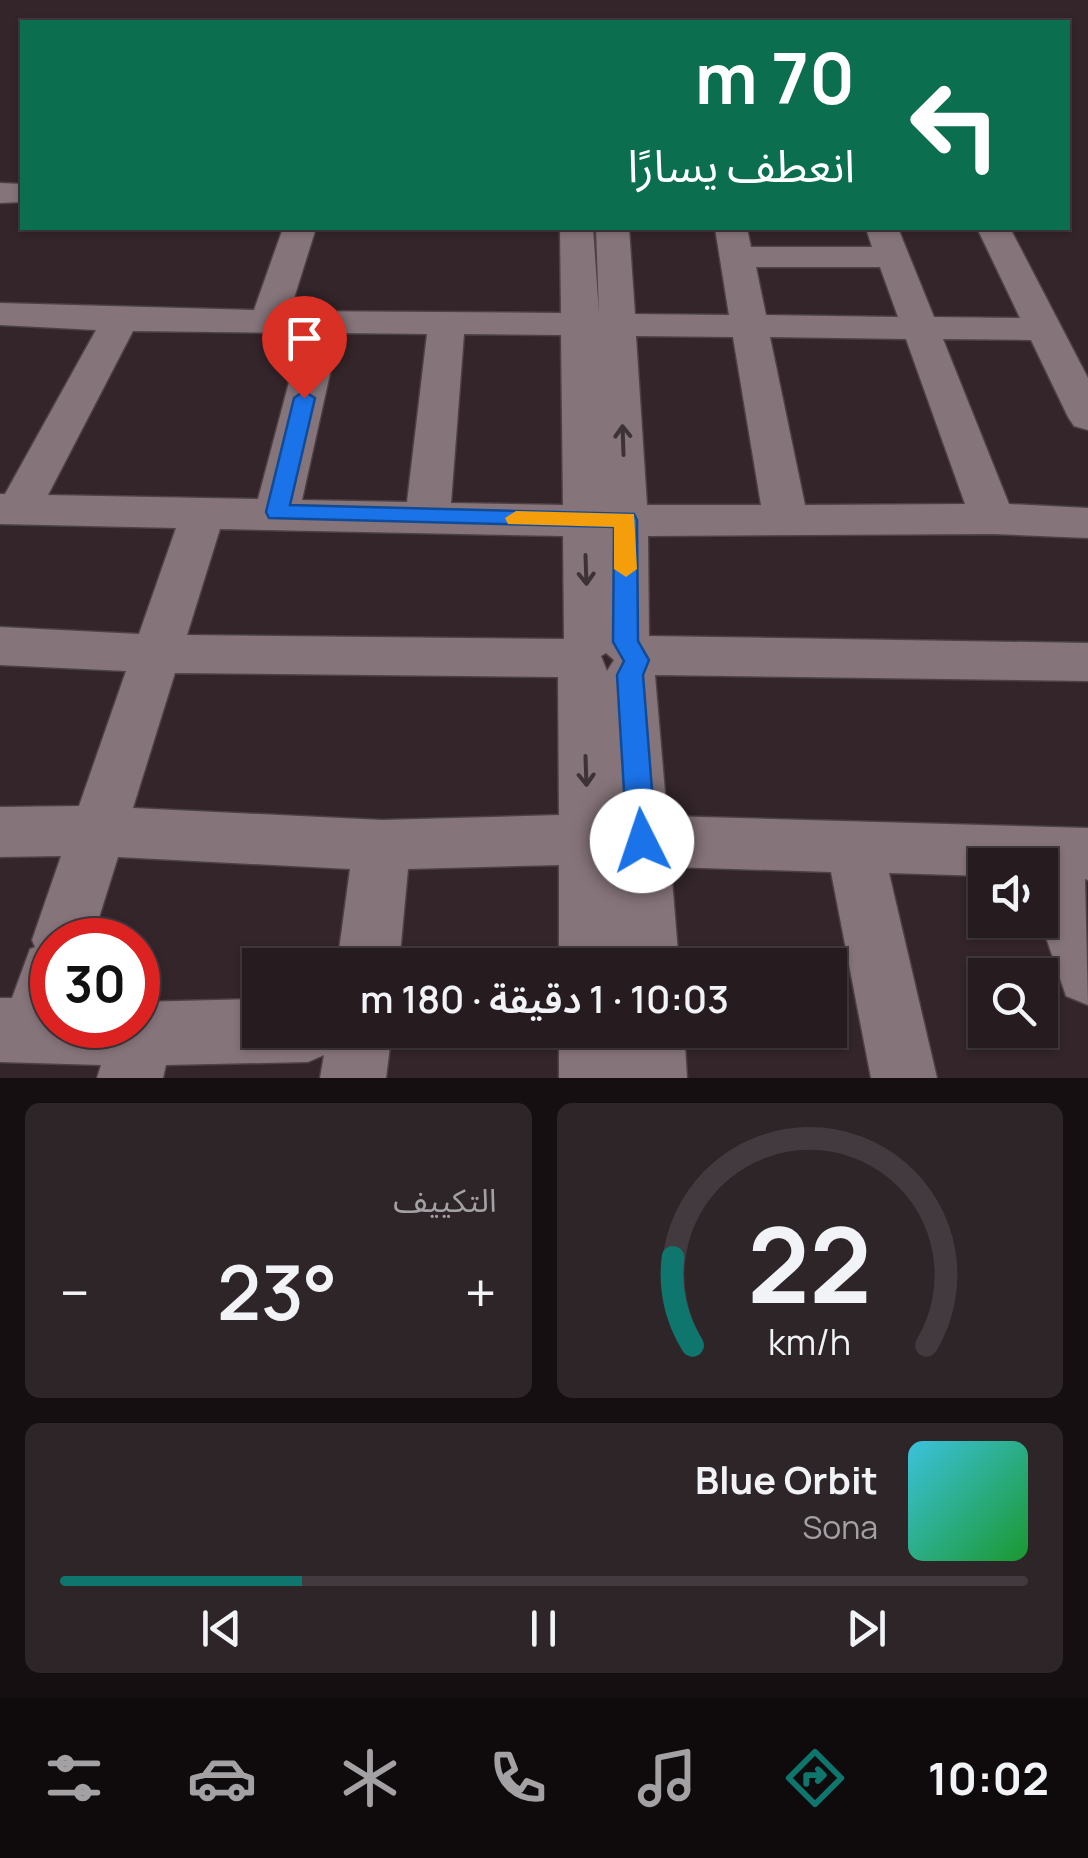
<!DOCTYPE html>
<html lang="ar">
<head>
<meta charset="utf-8">
<style>
  body { margin:0; font-family:Manrope,"Noto Sans Arabic",sans-serif; background:#2e2529; color:#f1f3f6; direction:rtl; height:100vh; display:flex; flex-direction:column; font-size:38px; white-space:nowrap }
  * { box-sizing:border-box; margin:0 }
  p { font-size:32px; color:#a4a1a5 }
  .icon { flex:none; width:55px; height:55px; fill:none; stroke:currentColor; stroke-width:2; stroke-linecap:round; stroke-linejoin:round }
  .map { position:relative; height:1078px; overflow:hidden; direction:ltr }
  .sheet { display:flex; flex-direction:column; gap:25px; padding:25px; background:#150f12; flex:1 }
  .sheet>* { flex:none }
  .hud { position:absolute; left:20px; top:20px; width:1050px; height:210px; border-radius:0px; box-shadow:0 2px 8px #0004,0 0 0 2px #423a3e; direction:rtl; background:#0b6e4f; color:#fff; overflow:hidden }
  .fabs { position:absolute; left:968px; top:848px; display:grid; gap:20px }
  .fabs a { display:grid; place-items:center; width:90px; height:90px; border-radius:0px; background:#261c20; box-shadow:0 2px 8px #0004,0 0 0 2px #423a3e; font-size:50px }
  .speed { position:absolute; left:30px; top:918px; display:flex; gap:20px; font-size:50px; font-weight:700; text-align:center }
  .speed>* { display:grid; place-content:center; width:130px; height:130px; border-radius:50%; background:#261c20; box-shadow:0 2px 8px #0004,0 0 0 2px #423a3e; line-height:1 }
  .speed .limit { border:15px solid #d22; background:#fff; color:#111 }
  .pin { position:absolute; display:grid; place-items:center; width:85px; height:85px; color:#fff; margin:-102px -42px; border-radius:50% 50% 50% 0; rotate:-45deg; box-shadow:0 0 10px #0007 }
  .pin .icon { rotate:45deg }
  .me { position:absolute; width:110px; margin:-55px; rotate:356deg; stroke-linejoin:round; filter:drop-shadow(0 0 8px #0008) }
  .turn { display:flex; align-items:center; gap:35px; height:210px; padding:0 50px; font-size:45px }
  .turn .icon { width:130px; height:130px; stroke-width:2.5 }
  .turn b { display:block; font-size:70px; line-height:85px }
  .big { font-size:75px; font-weight:600; line-height:1.1 }
  .sheet .tile { flex:1; display:flex; flex-direction:column; justify-content:center; gap:15px; min-width:0; padding:0 35px; border-radius:15px; background:#2e2529 }
  .sheet .dial { align-items:center; gap:0 }
  .dial svg { height:260px; overflow:visible; fill:none; stroke:#423a3e; stroke-width:7; stroke-linecap:round; text-anchor:middle }
  .dial text { fill:#f1f3f6; stroke:none }
  .song { display:flex; align-items:center; gap:30px }
  .cover { width:120px; height:120px; border-radius:15px; background:linear-gradient(135deg,hsl(190 70% 55%),hsl(130 70% 35%)) }
  .played { height:10px; border-radius:5px; background:linear-gradient(90deg,#0f766e 25%,#423a3e 25%) }
  .keys { display:flex; justify-content:space-around; direction:ltr }
  .heat { display:flex; justify-content:space-between; align-items:center; font-size:55px; direction:ltr }
  .sheet .tiles { flex:1; display:grid; gap:25px; grid-template-columns:1fr 1fr }
  .tile:last-child { grid-column:span 2 }
  .trip { position:absolute; left:242px; top:948px; width:605px; height:100px; border-radius:0px; background:#261c20; box-shadow:0 2px 8px #0004,0 0 0 2px #423a3e; font-weight:600; line-height:100px; text-align:center; direction:rtl }
  .tab-bar { display:flex; height:160px; justify-content:space-around; align-items:center; background:#0f0b0d; color:#a4a1a5 }
  .tab-bar .icon { width:70px; height:70px }
  .tab-bar .selected { color:#0f766e }
  .tab-bar b { font-size:45px; color:#f1f3f6 }
  .map>svg:first-child { display:block }
  .lines { fill:none; stroke-linecap:round; stroke-linejoin:round }
  .minor-casing { stroke:#4d4146; stroke-width:3 }
  .minor { fill:#85747a; fill-rule:evenodd }
  .oneway { stroke:#3d3336 }
  .route { fill:#1a73e8; stroke:#114b97; stroke-width:2.5 }
  .slow { fill:#f59e0b }
</style>
</head>
<body>
<div class="map">
<svg width="1088" height="1078" viewBox="0 0 1088 1078">
  <rect width="100%" height="100%" fill="#33252a"/>
  <g class="lines">
    <defs>
      <g id="minor">
        <path d="M0,183L22,184V202L0,203Z"/>
        <path d="M283,228H316L290,311L561,313L560,228H593L599,314L596,228H629L635,314L729,315L715,228H747L751,247H872L866,228H898L934,317L1020,318L977,228H1010L1088,378V430L1074,426L1068,417L1031,340L943,339L1009,504L1088,508V538L993,534L648,536L649,636L1088,643V681L655,675L667,816L1088,828V880L1085,879L1088,1005L1066,996L1040,920V865H985V876L889,873L937,1078H871L831,872L671,867L679,965H559V865L408,869L399,965H337L350,869L118,857L92,940H52V1025H138V1002L260,999V1030H392L386,1078H320L324,1055L308,1062L166,1065L163,1078H97L101,1065L0,1062V998H12L30,949L35,947L32,940L61,856L0,857V807L79,806L126,671L0,665V627L139,634L176,528L0,524V494H5L96,330L0,325V303L254,310ZM756,267H880L898,317L766,315ZM133,331L302,333L258,499L48,495ZM339,333L427,334L407,502L302,500ZM464,334L561,335L563,505L451,503ZM636,336L733,337L761,505H647ZM770,337L906,339L965,504L805,505ZM220,529L563,536L564,639L187,635ZM606,653L614,660L607,671L601,656ZM175,673L558,677L559,815L382,820L133,808Z"/>
        <path d="M559,1030H684L687,1078H559Z"/>
      </g>
    </defs>
    <use href="#minor" class="minor-casing"/>
    <use href="#minor" class="minor"/>
  </g>
  <defs><path id="oneway-shaft" d="M-6 0H5M1.5-3L5.5 0L1.5 3" fill="none" stroke-width="1.6" stroke-linecap="round" stroke-linejoin="round" transform="scale(2.5)"/></defs>
  <g class="oneway">
    <use href="#oneway-shaft" transform="translate(623 440) rotate(-92)"/>
    <use href="#oneway-shaft" transform="translate(586 570) rotate(88)"/>
    <use href="#oneway-shaft" transform="translate(586 771) rotate(88)"/>
  </g>
  <path class="route" d="M304,391L315,398L290,505L634,514L637,520L638,641L649,660L643,675L656,841L652,850L642,853L632,850L627,841L617,675L624,661L613,642L614,527L269,518L266,512L294,398Z"/>
  <path class="slow" d="M516,511L634,514L637,569L626,577L614,569V527L508,524L505,518Z"/>
</svg>
<div class="fabs">
<a><svg class="icon" aria-label="sound" viewBox="0 0 24 24"><path d="M4 9h4l5-4v14l-5-4H4zM17 9q2 3 0 6"/></svg></a>
<a><svg class="icon" aria-label="search" viewBox="0 0 24 24"><circle cx="10" cy="10" r="6"/><path d="M15 15l6 6"/></svg></a>
</div>
<div class="speed"><div class="limit">30</div></div>
<div class="pin" style="left:304px;top:398px;background:#d93025"><svg class="icon" aria-label="arrive" viewBox="0 0 24 24"><path d="M6 21V4h12l-3 4 3 4H6"/></svg></div>
<svg class="me" style="left:642px;top:841px" viewBox="-20 -20 40 40"><circle r="19" fill="#fff"/><path d="M0-13L10 11 0 6-10 11z" fill="#1a73e8"/></svg>
<div class="trip">10:03 · 1 دقيقة · 180 m</div>
<div class="hud">
<div class="turn"><svg class="icon" aria-label="left" viewBox="0 0 24 24"><path d="M17 20v-9H6M10 6l-5 5 5 5"/></svg><div><b>70 m</b>انعطف يسارًا</div></div>
</div>
</div>
<section class="sheet">
<div class="tiles">
<div class="tile dial"><svg viewBox="0 0 100 80">
<path d="M14 69A42 42 0 1 1 86 69"/>
<path d="M14 69A42 42 0 0 1 8 42" stroke="#0f766e"/>
<text x="50" y="56" font-size="32" font-weight="700">22</text>
<text x="50" y="72" font-size="11">km/h</text>
</svg></div>
<div class="tile"><p>التكييف</p>
<div class="heat"><a>−</a><b class="big">23°</b><a>+</a></div>
</div>
<div class="tile">
<div class="song"><i class="cover"></i><div><b>Blue Orbit</b><p>Sona</p></div></div>
<div class="played"></div>
<div class="keys"><svg class="icon" aria-label="previous" viewBox="0 0 24 24"><path d="M18 5L8 12l10 7zM5 5v14"/></svg><svg class="icon" aria-label="pause" viewBox="0 0 24 24"><path d="M8 5v14M16 5v14"/></svg><svg class="icon" aria-label="next" viewBox="0 0 24 24"><path d="M6 5l10 7-10 7zM19 5v14"/></svg></div>
</div>
</div>
</section>
<nav class="tab-bar">
<b>10:02</b>
<svg class="icon selected" aria-label="directions" viewBox="0 0 24 24"><path d="M12 3l9 9-9 9-9-9zM9 14v-3h6M13 9l2 2-2 2"/></svg>
<svg class="icon" aria-label="music" viewBox="0 0 24 24"><path d="M9 18V5l10-2v13"/><circle cx="6" cy="18" r="3"/><circle cx="16" cy="16" r="3"/></svg>
<svg class="icon" aria-label="phone" viewBox="0 0 24 24"><path d="M5 4h4l2 5-3 2q2 4 5 5l2-3 5 2v4C11 20 4 13 5 4z"/></svg>
<svg class="icon" aria-label="climate" viewBox="0 0 24 24"><path d="M12 3v18M4 7l16 10M4 17L20 7"/></svg>
<svg class="icon" aria-label="car" viewBox="0 0 24 24"><path d="M5 17H2v-5l4-1 3-4h7l3 4 3 1v5h-3M9 17h6M6 11h13"/><circle cx="7" cy="17" r="2"/><circle cx="17" cy="17" r="2"/></svg>
<svg class="icon" aria-label="filters" viewBox="0 0 24 24"><path d="M4 7h16M4 17h16"/><circle cx="9" cy="7" r="2"/><circle cx="15" cy="17" r="2"/></svg>
</nav>
</body>
</html>
